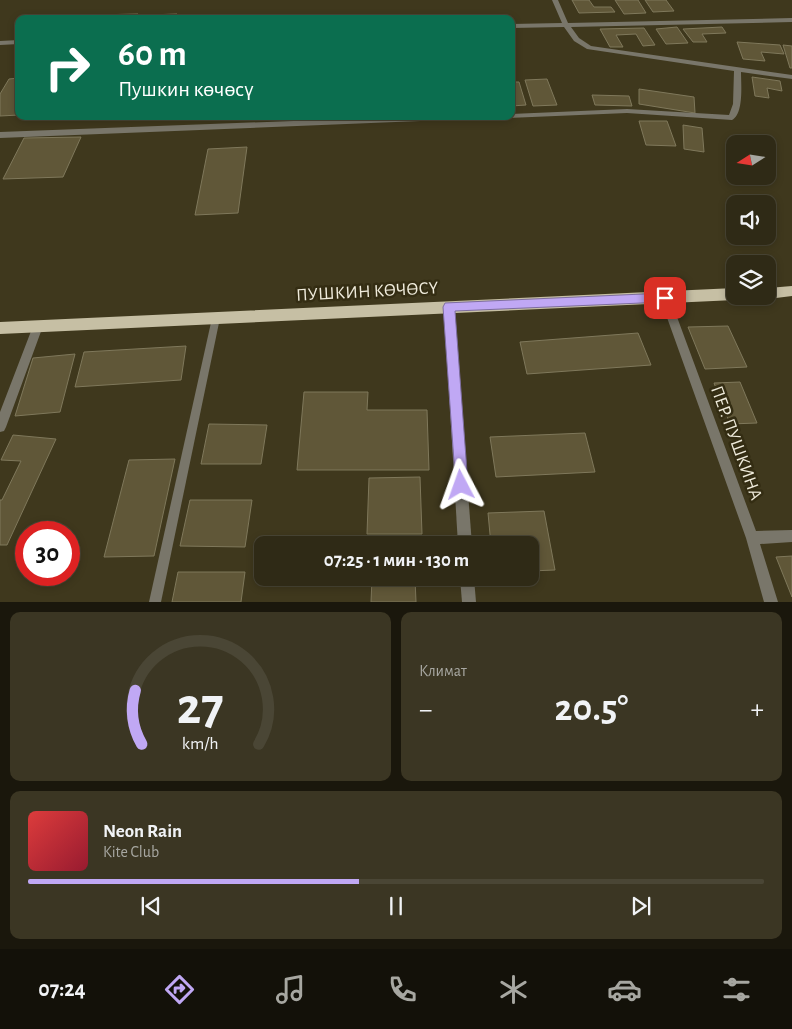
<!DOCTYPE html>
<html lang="ru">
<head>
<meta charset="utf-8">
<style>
  body { margin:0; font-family:"Alegreya Sans",sans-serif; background:#3b3623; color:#f1f3f6; height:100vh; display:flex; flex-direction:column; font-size:19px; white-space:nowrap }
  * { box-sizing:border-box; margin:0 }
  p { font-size:16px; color:#a7a7a1 }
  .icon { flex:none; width:28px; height:28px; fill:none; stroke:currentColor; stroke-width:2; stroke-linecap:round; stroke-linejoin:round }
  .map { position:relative; height:602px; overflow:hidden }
  .side { display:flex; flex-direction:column; gap:10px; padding:10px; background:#1a170c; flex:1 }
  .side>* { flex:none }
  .banner { position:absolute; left:15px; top:15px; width:500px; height:105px; border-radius:10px; box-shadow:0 2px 8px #0003,0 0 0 1px #4a4635; background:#0b6e4f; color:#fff; overflow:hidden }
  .needle { width:32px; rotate:258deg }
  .buttons { position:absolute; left:726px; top:135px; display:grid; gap:10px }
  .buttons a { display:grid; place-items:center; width:50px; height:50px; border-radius:10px; background:#2f2a16; box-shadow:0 2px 8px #0003,0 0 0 1px #4a4635; font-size:25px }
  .speed { position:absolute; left:15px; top:521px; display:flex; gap:10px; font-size:25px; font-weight:700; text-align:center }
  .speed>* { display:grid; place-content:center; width:65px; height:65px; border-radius:50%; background:#2f2a16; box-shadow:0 2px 8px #0003,0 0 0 1px #4a4635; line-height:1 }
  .speed .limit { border:8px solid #d22; background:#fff; color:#111 }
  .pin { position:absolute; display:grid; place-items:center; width:42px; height:42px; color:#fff; margin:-21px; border-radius:10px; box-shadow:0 2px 8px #0006 }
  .me { position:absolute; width:55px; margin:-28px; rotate:356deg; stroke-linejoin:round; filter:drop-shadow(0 0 4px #0008) }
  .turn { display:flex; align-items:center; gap:18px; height:105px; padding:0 20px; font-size:22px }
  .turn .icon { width:65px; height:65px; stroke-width:2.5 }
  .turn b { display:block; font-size:35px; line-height:42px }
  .big { font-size:38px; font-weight:700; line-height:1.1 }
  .side .card { flex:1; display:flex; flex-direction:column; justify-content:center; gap:8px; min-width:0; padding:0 18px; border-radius:10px; background:#3b3623 }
  .side .dial { align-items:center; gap:0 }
  .dial svg { height:130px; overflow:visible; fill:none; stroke:#4a4635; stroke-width:7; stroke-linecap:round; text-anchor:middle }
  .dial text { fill:#f1f3f6; stroke:none }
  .song { display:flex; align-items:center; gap:15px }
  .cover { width:60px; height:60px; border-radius:8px; background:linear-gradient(135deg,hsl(0 70% 55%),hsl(350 70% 35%)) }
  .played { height:5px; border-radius:2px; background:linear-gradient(90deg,#c0a8f4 45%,#4a4635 45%) }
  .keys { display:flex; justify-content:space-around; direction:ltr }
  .heat { display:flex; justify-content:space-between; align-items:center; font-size:28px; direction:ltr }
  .side .tiles { flex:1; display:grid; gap:10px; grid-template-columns:1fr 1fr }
  .card:last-child { grid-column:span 2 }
  .trip { position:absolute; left:254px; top:536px; width:285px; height:50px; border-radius:10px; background:#2f2a16; box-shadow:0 2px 8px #0003,0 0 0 1px #4a4635; font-weight:700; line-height:50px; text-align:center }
  .tabs { display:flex; height:80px; justify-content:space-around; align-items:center; background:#131109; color:#a7a7a1 }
  .tabs .icon { width:35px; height:35px }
  .tabs .active { color:#c0a8f4 }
  .tabs b { font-size:22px; color:#f1f3f6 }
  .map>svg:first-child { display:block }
  .building { fill:#605738; stroke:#7f785b }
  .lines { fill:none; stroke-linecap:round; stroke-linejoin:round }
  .service { fill:#79766a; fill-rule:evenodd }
  .minor { fill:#79766a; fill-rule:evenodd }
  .trunk { fill:#c6bfa4; fill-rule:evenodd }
  .route { fill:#c0a8f4; stroke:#7d6d9f }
  .labels { text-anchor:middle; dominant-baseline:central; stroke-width:5; stroke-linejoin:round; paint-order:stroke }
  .street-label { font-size:18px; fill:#f0ecdc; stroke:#342d13 }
</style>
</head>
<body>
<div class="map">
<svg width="792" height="602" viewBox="0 0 792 602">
  <rect width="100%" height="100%" fill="#3f381d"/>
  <g class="building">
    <path d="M572,0H589L594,7H611L615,12L579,13Z"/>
    <path d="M615,0H638L646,13L624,14Z"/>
    <path d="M645,0H666L674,11L653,12Z"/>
    <path d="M138,14L136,19H94L95,15Z"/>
    <path d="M177,14L175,19H147L149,15Z"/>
    <path d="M677,27L688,43L666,44L656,29Z"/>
    <path d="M722,27L726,33L702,34L707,42H693L683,29Z"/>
    <path d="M644,28L655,45L643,46L636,34L616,35L623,47H610L600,29Z"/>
    <path d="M737,42L780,45L784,54L761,52L765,61L743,59Z"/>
    <path d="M783,45L792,46V68H790Z"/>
    <path d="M752,77L780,81L782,91L767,88L769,98L755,96Z"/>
    <path d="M19,78V115L0,116V94L9,79Z"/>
    <path d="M547,79L557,105L533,106L525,80Z"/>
    <path d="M511,82H519L526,105L511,106Z"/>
    <path d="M639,89L694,97L695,113L639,104Z"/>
    <path d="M592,95L629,96L632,106L595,105Z"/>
    <path d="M639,121H667L676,146L646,145Z"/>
    <path d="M683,125L702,128L704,152L684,149Z"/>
    <path d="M81,137L63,177L3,179L24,138Z"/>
    <path d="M247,147L238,213L195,215L208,149Z"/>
    <path d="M728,326L747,367L705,369L688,327Z"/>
    <path d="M638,333L651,365L527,374L520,342Z"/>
    <path d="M186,346L181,380L75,387L84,352Z"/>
    <path d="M75,354L60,412L15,416L33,358Z"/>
    <path d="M740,382L757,423L730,424L714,383Z"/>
    <path d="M304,392H368L367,410H427L429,470H297Z"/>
    <path d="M209,424L267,425L261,464H201Z"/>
    <path d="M585,433L595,472L496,477L490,437Z"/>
    <path d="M13,435L56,439L7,545H0V500H2L21,461L1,460Z"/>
    <path d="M175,459L154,556L104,557L129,460Z"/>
    <path d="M420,477L422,534H367L369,478Z"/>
    <path d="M190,500H252L245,547L180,546Z"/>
    <path d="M544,511L555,570L530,571V545H491L488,513Z"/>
    <path d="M792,556V597L776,557Z"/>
    <path d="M178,572H245L241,602H172Z"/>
    <path d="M372,578H415L416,602H371Z"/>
  </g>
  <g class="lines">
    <path class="service" d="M216,314L219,315L220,318L161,602H149L212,318L213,315Z"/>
    <g class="minor">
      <path d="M552,0H558L568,23L792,18V22L571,27L579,38L591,46L792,75V79L741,72C741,84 744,114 732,120L627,113L508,118L507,116H511V114L627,109L729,115L733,104L734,71L587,49L574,41L564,27L511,28V24L562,23Z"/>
      <path d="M19,40V44L0,45V41Z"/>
      <path d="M424,116H498L494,118L0,138V132Z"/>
      <path d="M665,294L669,295L670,298L756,531L792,530V542L760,544L778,602H764L746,538L660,298L661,295Z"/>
      <path d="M449,303L453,304L454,307L472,545H458L444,307L445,304Z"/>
      <path d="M38,322L42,323L43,326L6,427L4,431L0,432V412L33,326L34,323Z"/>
      <path d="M460,578H474L476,602H462Z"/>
    </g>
    <g class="trunk">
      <path d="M792,286V296L768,299L763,296H768V288Z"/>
      <path d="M735,288V296H741L735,300L0,334V322Z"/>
    </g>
  </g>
  <path class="route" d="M665,293L671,298L665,302L455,311L468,485L466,490L461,492L456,490L443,307L445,303Z"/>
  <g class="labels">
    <g class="street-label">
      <text transform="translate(367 292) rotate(-3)">ПУШКИН КӨЧӨСҮ</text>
      <text transform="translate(736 443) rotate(70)">ПЕР. ПУШКИНА</text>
    </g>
  </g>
</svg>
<div class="buttons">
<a><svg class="needle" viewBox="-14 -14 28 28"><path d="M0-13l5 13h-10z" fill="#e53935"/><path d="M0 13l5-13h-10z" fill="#a7a7a1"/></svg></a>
<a><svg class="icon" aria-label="sound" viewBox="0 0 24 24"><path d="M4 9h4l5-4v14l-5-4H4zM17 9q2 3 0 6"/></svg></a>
<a><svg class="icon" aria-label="layers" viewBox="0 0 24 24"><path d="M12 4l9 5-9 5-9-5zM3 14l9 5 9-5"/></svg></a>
</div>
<div class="speed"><div class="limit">30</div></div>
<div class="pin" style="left:665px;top:298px;background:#d93025"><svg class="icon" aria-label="arrive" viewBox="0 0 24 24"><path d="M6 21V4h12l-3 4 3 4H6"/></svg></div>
<svg class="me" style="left:461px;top:485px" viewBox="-20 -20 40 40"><path d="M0-17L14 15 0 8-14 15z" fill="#c0a8f4" stroke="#fff" stroke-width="4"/></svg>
<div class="trip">07:25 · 1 мин · 130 m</div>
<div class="banner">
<div class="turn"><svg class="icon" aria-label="right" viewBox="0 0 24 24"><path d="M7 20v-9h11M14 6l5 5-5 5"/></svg><div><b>60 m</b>Пушкин көчөсү</div></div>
</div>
</div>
<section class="side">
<div class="tiles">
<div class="card dial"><svg viewBox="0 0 100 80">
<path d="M14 69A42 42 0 1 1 86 69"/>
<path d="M14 69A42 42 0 0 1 10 36" stroke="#c0a8f4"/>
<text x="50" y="56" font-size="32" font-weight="700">27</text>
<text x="50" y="72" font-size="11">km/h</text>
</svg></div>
<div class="card"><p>Климат</p>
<div class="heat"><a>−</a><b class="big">20.5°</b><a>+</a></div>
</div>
<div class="card">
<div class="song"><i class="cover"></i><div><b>Neon Rain</b><p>Kite Club</p></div></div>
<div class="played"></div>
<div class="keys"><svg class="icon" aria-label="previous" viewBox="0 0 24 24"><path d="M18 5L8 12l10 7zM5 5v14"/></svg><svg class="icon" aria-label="pause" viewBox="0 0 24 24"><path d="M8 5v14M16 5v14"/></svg><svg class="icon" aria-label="next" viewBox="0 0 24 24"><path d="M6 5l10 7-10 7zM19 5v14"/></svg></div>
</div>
</div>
</section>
<nav class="tabs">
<b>07:24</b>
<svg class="icon active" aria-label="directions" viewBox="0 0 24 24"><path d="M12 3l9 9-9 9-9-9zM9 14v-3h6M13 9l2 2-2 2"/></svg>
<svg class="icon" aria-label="music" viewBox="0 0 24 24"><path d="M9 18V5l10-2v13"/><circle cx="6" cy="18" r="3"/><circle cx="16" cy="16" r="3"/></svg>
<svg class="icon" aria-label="phone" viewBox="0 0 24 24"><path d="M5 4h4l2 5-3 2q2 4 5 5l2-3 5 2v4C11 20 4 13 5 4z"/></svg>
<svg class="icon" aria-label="climate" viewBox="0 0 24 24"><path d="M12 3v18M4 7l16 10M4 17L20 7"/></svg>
<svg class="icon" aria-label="car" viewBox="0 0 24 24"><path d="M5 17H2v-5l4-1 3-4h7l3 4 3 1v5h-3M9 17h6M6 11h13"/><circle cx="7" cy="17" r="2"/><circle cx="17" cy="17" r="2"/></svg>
<svg class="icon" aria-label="filters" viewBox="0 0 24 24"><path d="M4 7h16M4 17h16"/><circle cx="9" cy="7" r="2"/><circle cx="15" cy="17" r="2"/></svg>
</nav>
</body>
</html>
